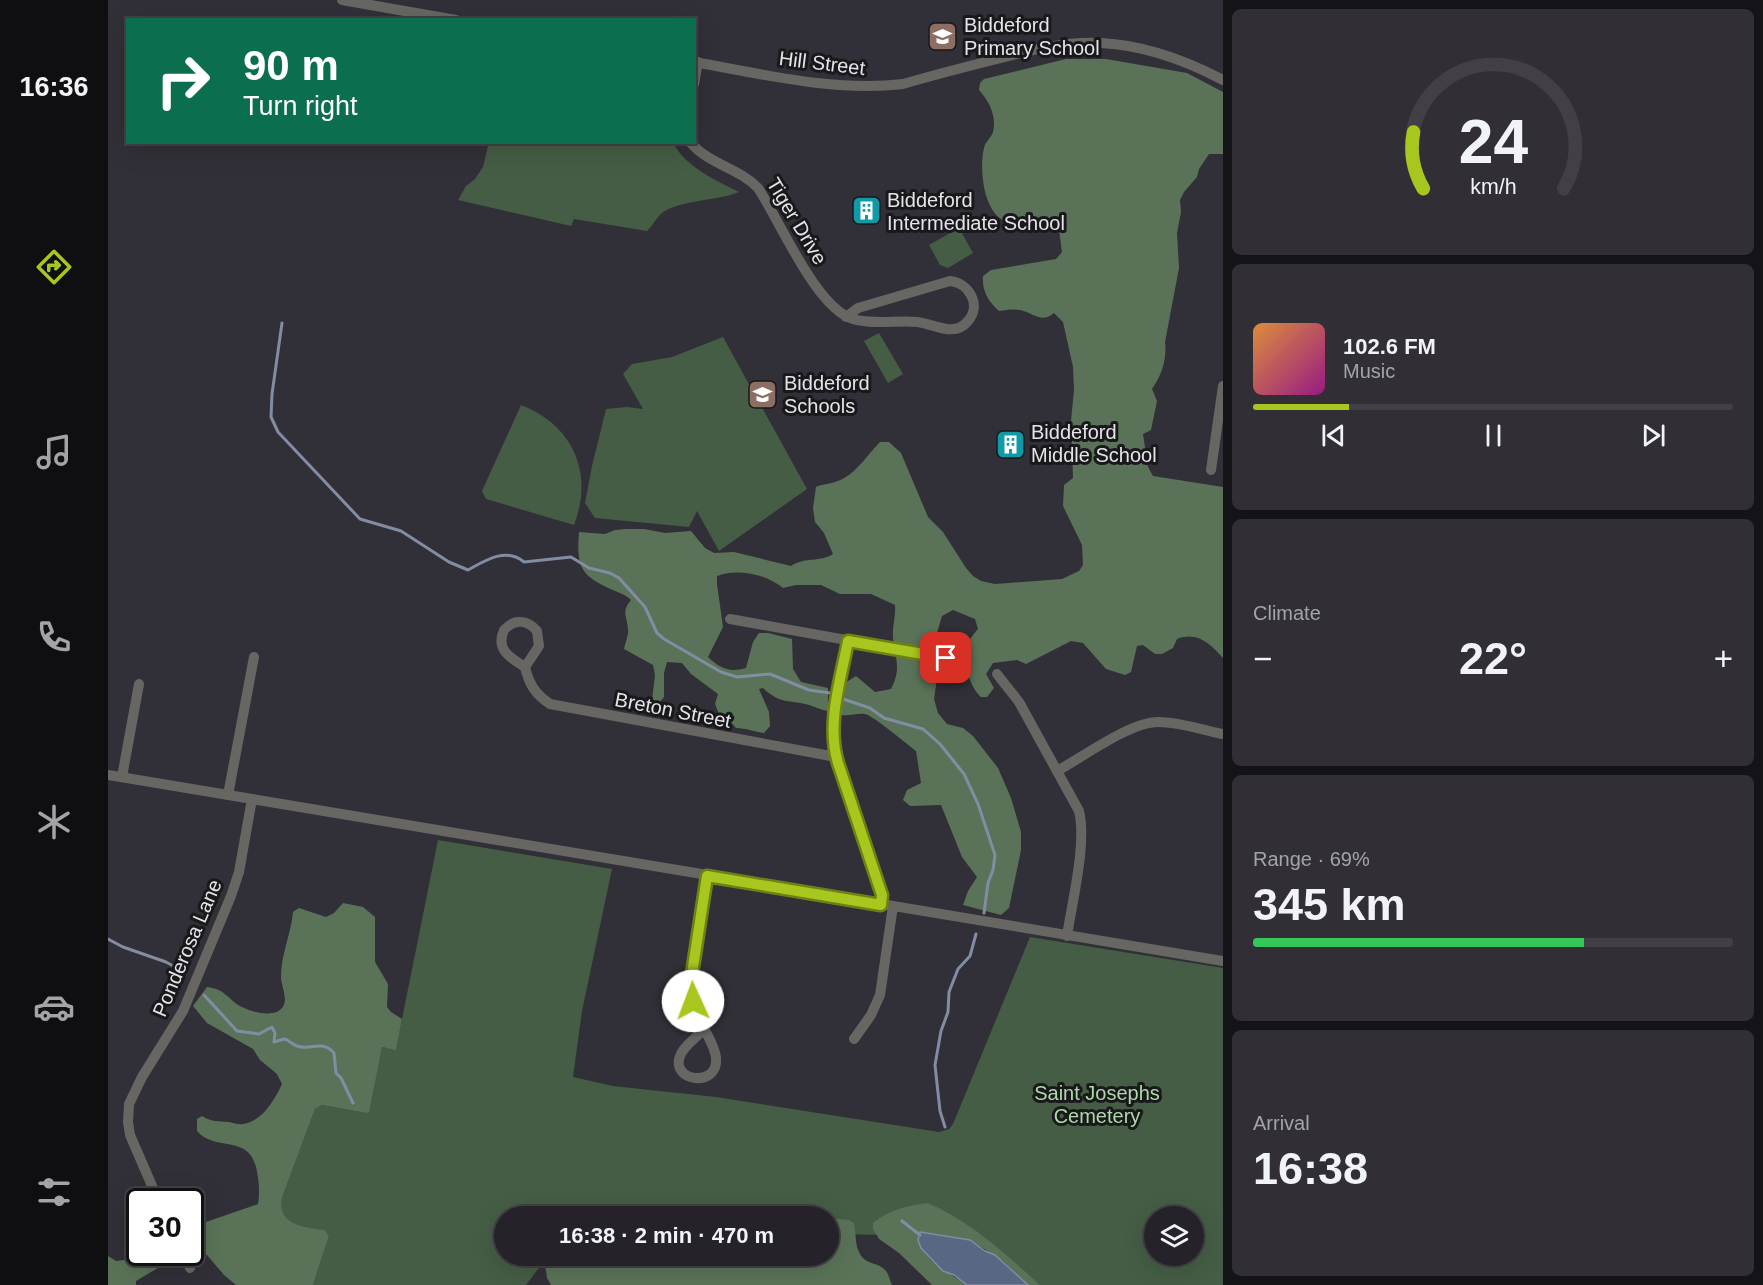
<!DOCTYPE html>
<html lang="en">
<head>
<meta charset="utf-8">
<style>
  body { margin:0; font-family:Arial,sans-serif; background:#312f35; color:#f1f3f6; height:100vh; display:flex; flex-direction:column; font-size:22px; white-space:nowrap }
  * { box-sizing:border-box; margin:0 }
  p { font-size:20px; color:#a3a4a8 }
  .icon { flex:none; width:33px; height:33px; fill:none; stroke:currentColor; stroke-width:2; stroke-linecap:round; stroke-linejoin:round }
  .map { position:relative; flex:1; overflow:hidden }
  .side { display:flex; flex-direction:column; gap:9px; padding:9px; background:#141317; width:540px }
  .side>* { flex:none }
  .top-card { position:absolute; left:18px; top:18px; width:570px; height:126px; border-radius:0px; box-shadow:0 6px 24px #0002,0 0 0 2px #424046; background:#0b6e4f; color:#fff; overflow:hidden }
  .fabs { position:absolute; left:1036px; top:1206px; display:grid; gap:12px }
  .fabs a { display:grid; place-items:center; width:60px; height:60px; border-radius:50%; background:#252329; box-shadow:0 6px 24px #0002,0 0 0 2px #424046; font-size:30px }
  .speed { position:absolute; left:18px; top:1188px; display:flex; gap:12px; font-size:30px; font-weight:700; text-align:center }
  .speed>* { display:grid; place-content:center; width:78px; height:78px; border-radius:50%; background:#252329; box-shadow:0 6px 24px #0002,0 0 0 2px #424046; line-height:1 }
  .speed .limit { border:3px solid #111; border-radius:9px; background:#fff; color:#111 }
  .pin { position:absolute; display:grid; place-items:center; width:51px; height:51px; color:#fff; margin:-26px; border-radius:12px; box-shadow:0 3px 9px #0006 }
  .me { position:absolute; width:66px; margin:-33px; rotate:358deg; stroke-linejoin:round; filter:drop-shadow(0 0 4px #0008) }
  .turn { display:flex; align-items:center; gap:21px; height:126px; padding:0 18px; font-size:27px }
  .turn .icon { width:78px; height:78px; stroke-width:2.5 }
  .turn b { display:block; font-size:42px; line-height:51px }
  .big { font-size:45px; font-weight:700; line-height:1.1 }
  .side .tile { flex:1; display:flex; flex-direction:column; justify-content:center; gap:9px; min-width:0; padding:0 21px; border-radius:9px; background:#312f35 }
  .side .dial { align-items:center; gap:0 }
  .dial svg { height:156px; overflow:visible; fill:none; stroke:#424046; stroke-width:7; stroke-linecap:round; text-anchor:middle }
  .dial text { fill:#f1f3f6; stroke:none }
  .song { display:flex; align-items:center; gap:18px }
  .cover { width:72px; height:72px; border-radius:9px; background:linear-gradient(135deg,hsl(30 70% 55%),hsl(310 70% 35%)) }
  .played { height:6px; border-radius:3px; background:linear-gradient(90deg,#a7c71e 20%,#424046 20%) }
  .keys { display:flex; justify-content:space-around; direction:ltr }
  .heat { display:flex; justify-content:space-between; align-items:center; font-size:33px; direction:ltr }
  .charge { height:9px; border-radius:4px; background:linear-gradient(90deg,#34c759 69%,#424046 0) }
  .trip { position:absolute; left:386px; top:1206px; width:345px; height:60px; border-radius:30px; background:#252329; box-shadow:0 6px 24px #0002,0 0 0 2px #424046; font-weight:700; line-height:60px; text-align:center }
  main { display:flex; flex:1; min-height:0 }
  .menu { display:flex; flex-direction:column; width:108px; justify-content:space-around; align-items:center; background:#0f0e10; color:#a3a4a8 }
  .menu .icon { width:42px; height:42px }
  .menu .on { color:#a7c71e }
  .menu b { font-size:27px; color:#f1f3f6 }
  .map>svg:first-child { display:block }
  .green { fill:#455d44; fill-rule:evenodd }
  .forest { fill:#5a7358 }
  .water { fill:#586784; stroke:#828ca2; stroke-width:1.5 }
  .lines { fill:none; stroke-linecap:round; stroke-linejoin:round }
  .stream { stroke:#828ca2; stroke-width:3 }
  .minor { stroke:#686663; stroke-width:10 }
  .route-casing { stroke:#6d8114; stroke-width:15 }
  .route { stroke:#a7c71e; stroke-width:10 }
  .labels { text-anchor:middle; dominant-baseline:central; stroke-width:6; stroke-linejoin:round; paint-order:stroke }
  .poi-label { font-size:20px; fill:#e5e3e9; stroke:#19181b; text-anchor:start }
  .street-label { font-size:20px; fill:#e5e3e9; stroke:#19181b }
  .park-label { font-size:20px; fill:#add9a9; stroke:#19181b }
</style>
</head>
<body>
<main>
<nav class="menu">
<b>16:36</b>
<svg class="icon on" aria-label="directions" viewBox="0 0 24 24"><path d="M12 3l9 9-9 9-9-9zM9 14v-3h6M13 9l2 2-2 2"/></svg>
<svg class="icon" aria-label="music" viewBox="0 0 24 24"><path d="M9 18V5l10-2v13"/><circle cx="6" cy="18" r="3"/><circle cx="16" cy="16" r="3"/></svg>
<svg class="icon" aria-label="phone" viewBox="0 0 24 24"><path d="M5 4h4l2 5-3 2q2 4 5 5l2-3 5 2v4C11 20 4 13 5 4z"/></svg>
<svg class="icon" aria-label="climate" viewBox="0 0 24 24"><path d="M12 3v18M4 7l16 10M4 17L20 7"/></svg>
<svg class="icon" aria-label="car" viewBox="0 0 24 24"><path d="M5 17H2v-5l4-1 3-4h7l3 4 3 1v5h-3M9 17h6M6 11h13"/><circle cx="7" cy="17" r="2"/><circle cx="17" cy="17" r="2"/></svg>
<svg class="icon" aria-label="filters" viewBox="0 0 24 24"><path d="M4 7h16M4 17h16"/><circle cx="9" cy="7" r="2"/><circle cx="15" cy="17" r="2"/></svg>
</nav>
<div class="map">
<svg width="1115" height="1285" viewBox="0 0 1115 1285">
  <rect width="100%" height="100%" fill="#312f37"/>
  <g class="green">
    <path d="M381,142L565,143C579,168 606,179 631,192C609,201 571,200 554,213C549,217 544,226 539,231L466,219L463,226L350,200L358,186L367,179L375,167Z"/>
    <path d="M851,228L865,253L840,268L832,265L821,245Z"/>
    <path d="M771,333L795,374L780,383L756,341Z"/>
    <path d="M615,337L699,489L611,551L589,511L581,527L487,518L477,503L484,466L498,409L519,407L535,409L515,374L524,364L564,357Z"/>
    <path d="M413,405C465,425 486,473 466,525L378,499L374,491Z"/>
    <path d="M330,840L504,869L474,1011L465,1077L505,1086L608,1097L831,1132L841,1129L845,1124L922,937L1115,968V1285H920L894,1260L862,1240L812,1232L785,1235L720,1234V1216H396V1256H480L441,1263L430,1269L418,1285H205L221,1236C201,1228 168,1225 174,1198L207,1109L214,1105L258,1113L274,1047L288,1049ZM1047,1216H1086V1256H1047Z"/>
  </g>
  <g class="forest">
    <path d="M958,59H998L1079,73L1115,92V154H1101L1091,169L1089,177L1076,192L1072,200L1073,212L1069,233L1071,268L1057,342C1059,359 1054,375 1044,389L1049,401L1043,430L1035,434L1040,467L1045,476L1115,487V658C1102,644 1090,631 1069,639L1065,648L1054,654H1047L1035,645L1029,646L1023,672L1017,675L998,669L975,643L963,641L918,664L909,660L885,663L878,674L886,688L879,697H873C863,688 855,665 857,651C858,643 865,635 870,629L867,619L845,610L834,616L826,643L831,665L826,699L830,713L839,724L855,728L865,736L890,768L903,798L913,832V850L901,908L893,915L855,905L860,891L869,877L854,857L833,805L802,806L795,800L799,790L813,783L808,751C799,744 764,715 757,714C750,713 742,716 733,715L731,704L737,683L748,676L767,692L783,689C794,667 787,660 785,638C784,627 788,616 787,605L763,594H732L713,585H688L675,588C658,574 629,568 609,576V584L615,627L600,657C612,668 621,673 638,668L645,642L651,633H660L684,639L685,669L693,682L720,688V711C713,710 708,707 701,705C680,699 673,705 655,688L651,689L661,712L662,726L656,733C647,732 638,728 628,728L621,720L611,714L607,704L610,694L583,674L574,663L559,662L556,673V697L551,703L544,700L547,675L545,665L516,649C517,643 521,635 520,629C519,616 513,612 523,600C518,595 514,594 507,591C474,576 468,570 471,532L497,534L507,530L517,529H536L557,533L583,531L597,548L606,553L626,552L683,566C699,556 711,563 725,554L716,533L707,522L705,508L708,487C714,484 721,484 727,482C747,476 758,456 772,442H781L793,453L820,517L835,532L858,568L865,576L873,581L887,584L954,579L971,571L975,565L974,545L955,506L956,485L965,478L963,421L966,390L965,367L955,322L946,313C933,324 926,313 912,310C905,309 898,310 891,311C880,301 874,291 875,276L883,270L948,259L954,252L950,222C934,217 917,227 900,222C875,216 871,168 876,148C877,142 883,138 885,132C889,116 881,101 871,90L872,83L876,79Z"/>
    <path d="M235,903L255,907L267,917V962L280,984L279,1007L283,1012L294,1019L288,1050L274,1047L261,1112L258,1113L214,1105L207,1109L174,1198C169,1224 196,1228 216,1230L221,1236L205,1285H128L116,1275L99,1255L87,1247L83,1233L92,1224L150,1204C152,1192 151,1180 148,1167C140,1134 107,1152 89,1131V1119L94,1116C103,1122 110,1121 121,1122C126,1123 130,1125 135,1124C154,1122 167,1099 174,1084L169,1074L152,1060L145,1049L99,1023L85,1006L99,987C118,989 120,1000 134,1007C144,1012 166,1018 174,1008C181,1000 173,986 173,977C173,954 183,934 185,912L191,908L218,917L226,913Z"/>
    <path d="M820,1203C864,1222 897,1254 932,1285H920L894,1260L862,1240L812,1232C805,1255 843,1274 859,1285H824L791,1253L771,1239L765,1229V1223C781,1210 800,1205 820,1203Z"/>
    <path d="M607,1206L631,1210L707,1216H557L588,1208Z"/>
    <path d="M720,1218L741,1220L746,1223C748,1232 747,1245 751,1252C757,1266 770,1261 778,1271C781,1275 782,1281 784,1285H443L439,1278L437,1265C451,1258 466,1260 480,1256H720Z"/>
    <path d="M39,1252L57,1253L58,1263L28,1281V1285H0V1256L8,1261L23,1259Z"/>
  </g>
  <path class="water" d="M812,1232L862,1240L877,1251L887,1255L920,1285H859L846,1275L835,1271L813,1248L810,1240Z"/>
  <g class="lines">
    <g class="stream">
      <path d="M174,323L164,394L163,417L170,432L252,519L293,531L341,562L360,570C378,560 398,547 416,562L463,557L481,568L502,573L511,578L537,607L549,633L556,639L613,672L629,677L662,674L701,690L722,693"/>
      <path d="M735,699L762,708L776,718L815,729L832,744L856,774L870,804L887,855L885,870L880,883L876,913"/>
      <path d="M0,939L15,947L58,962L76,972"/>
      <path d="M96,995L129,1031L151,1034L164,1027L167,1033L166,1042L176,1039C181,1040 184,1044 189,1046C203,1051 214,1039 226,1053L228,1073L233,1078L245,1103"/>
      <path d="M837,1127L832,1111L827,1065L833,1031L840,1012L841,992L850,969L862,956L868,934"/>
      <path d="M794,1221L812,1235"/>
    </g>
    <g class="minor">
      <path d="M234,0L348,20"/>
      <path d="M586,62C655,74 725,92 795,84C826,75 857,67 889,59C923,50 957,41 993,43C1036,45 1077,60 1115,80"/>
      <path d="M586,84L590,62"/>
      <path d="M582,142C600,164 631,168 650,188C672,221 708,308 745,319C765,325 789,320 809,322C827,324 846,338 860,321C874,305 861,283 842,281L750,308L738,317"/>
      <path d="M1103,470L1115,386"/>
      <path d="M622,619L860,662"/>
      <path d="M740,641C733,680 718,724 730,763L774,895L773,905"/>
      <path d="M417,667C403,658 387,650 396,630C406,619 419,619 429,631L431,646L417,667C421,684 427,694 442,704L728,757"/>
      <path d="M889,674L911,702L971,811C979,843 964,902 959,936"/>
      <path d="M949,771C975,757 1022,722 1050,722C1072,722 1094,730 1115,734"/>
      <path d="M0,775L1115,961"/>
      <path d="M14,777L31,684"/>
      <path d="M120,795L146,657"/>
      <path d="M596,1028L585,1001L583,984L599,876"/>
      <path d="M596,1028C600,1037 607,1047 608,1058C611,1088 562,1082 572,1056C576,1044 590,1038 596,1028Z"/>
      <path d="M746,1039L763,1015L772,995L785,906"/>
      <path d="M51,1202L22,1135L20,1122L21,1104L34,1077L75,1011L123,896L131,872L144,799"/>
      <path d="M75,1252L82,1268"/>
    </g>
  </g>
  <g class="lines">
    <defs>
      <path id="route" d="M585,1001L583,980L599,876L773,905L774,895L730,763C718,724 733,679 740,641L838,658"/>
    </defs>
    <use href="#route" class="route-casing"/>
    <use href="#route" class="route"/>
  </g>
  <defs>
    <symbol id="school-square" viewBox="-11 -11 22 22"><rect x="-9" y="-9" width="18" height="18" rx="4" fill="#8d6e63" stroke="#19181b"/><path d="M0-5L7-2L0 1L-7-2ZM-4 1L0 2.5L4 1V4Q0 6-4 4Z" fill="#fff"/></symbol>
    <symbol id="building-square" viewBox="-11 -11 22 22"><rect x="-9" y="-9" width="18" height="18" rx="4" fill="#0f9aa8" stroke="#19181b"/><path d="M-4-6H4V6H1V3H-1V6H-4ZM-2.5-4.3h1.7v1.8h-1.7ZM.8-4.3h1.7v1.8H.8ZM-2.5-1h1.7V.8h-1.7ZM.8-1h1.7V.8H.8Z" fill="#fff"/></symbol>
  </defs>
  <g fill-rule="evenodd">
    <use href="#school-square" x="818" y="20" width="33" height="33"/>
    <use href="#building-square" x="742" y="194" width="33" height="33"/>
    <use href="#school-square" x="638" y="378" width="33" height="33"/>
    <use href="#building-square" x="886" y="428" width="33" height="33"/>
  </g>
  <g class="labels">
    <g class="poi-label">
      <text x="856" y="25">Biddeford<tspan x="856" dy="23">Primary School</tspan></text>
      <text x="779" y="200">Biddeford<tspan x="779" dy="23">Intermediate School</tspan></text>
      <text x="676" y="383">Biddeford<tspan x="676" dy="23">Schools</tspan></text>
      <text x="923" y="432">Biddeford<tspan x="923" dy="23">Middle School</tspan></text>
    </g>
    <g class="street-label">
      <text transform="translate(714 63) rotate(7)">Hill Street</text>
      <text transform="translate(689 221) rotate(59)">Tiger Drive</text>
      <text transform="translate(565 710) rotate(11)">Breton Street</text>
      <text transform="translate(79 948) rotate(-67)">Ponderosa Lane</text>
    </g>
    <g class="park-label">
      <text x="989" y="1093">Saint Josephs<tspan x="989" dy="23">Cemetery</tspan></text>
    </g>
  </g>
</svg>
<div class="fabs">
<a><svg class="icon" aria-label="layers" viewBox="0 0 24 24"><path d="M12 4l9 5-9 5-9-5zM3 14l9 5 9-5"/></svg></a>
</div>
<div class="speed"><div class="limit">30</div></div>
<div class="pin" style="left:838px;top:658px;background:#d93025"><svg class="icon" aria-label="arrive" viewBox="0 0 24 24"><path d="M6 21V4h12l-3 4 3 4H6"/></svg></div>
<svg class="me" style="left:585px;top:1001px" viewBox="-20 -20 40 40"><circle r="19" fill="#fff"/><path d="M0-13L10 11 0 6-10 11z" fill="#a7c71e"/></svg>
<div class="trip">16:38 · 2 min · 470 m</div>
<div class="top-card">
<div class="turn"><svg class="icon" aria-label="right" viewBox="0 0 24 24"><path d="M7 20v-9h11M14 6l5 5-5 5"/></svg><div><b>90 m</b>Turn right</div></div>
</div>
</div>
<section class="side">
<div class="tile dial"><svg viewBox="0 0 100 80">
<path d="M14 69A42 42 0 1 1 86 69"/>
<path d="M14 69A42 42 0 0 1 9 40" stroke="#a7c71e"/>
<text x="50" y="56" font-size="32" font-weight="700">24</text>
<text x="50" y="72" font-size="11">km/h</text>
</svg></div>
<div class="tile">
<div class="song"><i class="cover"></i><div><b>102.6 FM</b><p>Music</p></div></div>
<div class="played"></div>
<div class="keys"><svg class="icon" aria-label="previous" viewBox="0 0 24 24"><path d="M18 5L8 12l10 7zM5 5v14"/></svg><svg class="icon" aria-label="pause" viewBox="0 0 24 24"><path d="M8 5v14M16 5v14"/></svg><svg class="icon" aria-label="next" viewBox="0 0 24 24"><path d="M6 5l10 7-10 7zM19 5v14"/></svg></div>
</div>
<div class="tile"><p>Climate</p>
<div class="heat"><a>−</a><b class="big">22°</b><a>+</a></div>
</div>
<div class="tile"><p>Range · 69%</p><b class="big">345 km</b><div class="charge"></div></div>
<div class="tile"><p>Arrival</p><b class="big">16:38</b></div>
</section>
</main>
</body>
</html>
